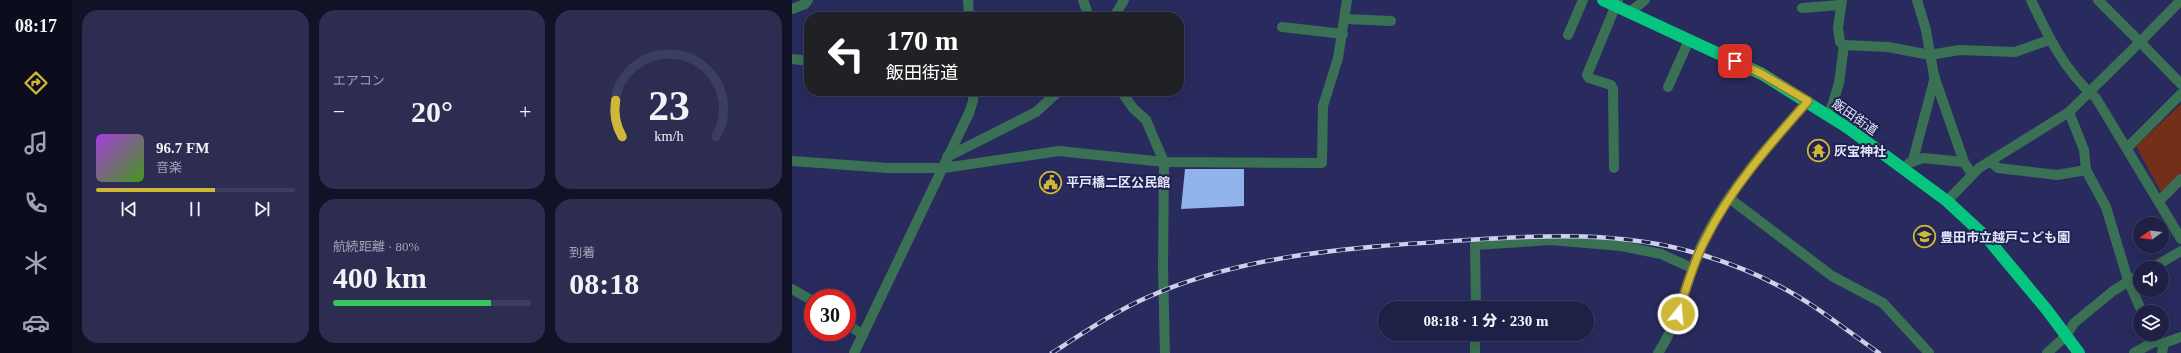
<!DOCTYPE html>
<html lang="ja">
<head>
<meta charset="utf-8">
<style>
  body { margin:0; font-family:"Times New Roman","Noto Sans JP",serif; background:#2c2d51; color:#f1f3f6; height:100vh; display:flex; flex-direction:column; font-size:15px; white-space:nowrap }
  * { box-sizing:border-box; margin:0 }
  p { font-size:13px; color:#a1a3b3 }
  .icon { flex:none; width:22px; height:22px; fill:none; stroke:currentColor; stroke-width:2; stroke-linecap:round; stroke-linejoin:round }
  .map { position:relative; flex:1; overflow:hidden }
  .drawer { display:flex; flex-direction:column; gap:10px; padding:10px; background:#111226; width:720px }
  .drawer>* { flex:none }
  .hud { position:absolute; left:12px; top:12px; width:380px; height:84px; border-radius:16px; box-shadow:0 4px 16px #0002,0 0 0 1px #3c3e5f; background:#202124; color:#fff; overflow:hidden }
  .needle { width:26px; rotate:255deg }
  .tools { position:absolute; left:1341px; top:217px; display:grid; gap:8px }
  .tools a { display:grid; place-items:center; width:36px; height:36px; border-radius:50%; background:#1f2046; box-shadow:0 4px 16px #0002,0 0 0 1px #3c3e5f; font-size:20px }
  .speed { position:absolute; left:12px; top:289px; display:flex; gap:8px; font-size:20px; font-weight:700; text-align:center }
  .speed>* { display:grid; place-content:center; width:52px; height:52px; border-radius:50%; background:#1f2046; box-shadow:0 4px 16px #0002,0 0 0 1px #3c3e5f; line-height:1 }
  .speed .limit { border:6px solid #d22; background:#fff; color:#111 }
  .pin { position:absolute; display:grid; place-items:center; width:34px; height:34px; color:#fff; margin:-17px; border-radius:8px; box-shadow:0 2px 6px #0006 }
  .me { position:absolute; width:44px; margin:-22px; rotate:17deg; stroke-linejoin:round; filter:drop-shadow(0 0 3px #0008) }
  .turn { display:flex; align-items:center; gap:14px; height:84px; padding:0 16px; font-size:18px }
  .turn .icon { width:52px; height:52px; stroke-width:2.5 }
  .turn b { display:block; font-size:28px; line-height:34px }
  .big { font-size:30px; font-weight:800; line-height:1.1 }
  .drawer .widget { flex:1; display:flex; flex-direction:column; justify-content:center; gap:6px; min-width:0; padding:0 14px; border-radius:16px; background:#2c2d51 }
  .drawer .dial { align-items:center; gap:0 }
  .dial svg { height:104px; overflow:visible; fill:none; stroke:#3c3e5f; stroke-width:7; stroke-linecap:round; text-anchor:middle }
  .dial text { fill:#f1f3f6; stroke:none }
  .song { display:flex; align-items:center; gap:12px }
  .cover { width:48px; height:48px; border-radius:6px; background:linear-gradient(135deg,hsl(280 70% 55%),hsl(100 70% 35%)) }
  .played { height:4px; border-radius:2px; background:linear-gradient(90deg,#cfb837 60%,#3c3e5f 60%) }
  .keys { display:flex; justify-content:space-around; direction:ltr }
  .heat { display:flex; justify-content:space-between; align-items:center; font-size:22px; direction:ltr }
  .charge { height:6px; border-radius:3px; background:linear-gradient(90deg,#34c759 80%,#3c3e5f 0) }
  .drawer .tiles { flex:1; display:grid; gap:10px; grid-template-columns:repeat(3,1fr) }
  .widget:first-child { grid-row:span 2 }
  .trip { position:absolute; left:586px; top:301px; width:216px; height:40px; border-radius:20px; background:#1f2046; box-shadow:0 4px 16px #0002,0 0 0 1px #3c3e5f; font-weight:800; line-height:40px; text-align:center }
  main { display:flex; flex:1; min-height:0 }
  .tabs { display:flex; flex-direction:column; width:72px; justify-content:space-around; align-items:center; background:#0c0d1c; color:#a1a3b3 }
  .tabs .icon { width:28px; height:28px }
  .tabs .on { color:#cfb837 }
  .tabs b { font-size:18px; color:#f1f3f6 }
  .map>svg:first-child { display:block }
  .green { fill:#732f18 }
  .building { fill:#8fb3ea }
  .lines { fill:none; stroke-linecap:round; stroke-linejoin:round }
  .minor { stroke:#3a7154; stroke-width:10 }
  .highway { stroke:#06c57f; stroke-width:12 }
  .rail-casing { stroke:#ced1e8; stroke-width:4.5 }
  .rail { stroke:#202052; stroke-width:3; stroke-dasharray:9; stroke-linecap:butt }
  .route-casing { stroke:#877824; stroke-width:10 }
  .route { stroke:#cfb837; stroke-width:7 }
  .labels { text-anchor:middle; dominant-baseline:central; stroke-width:4; stroke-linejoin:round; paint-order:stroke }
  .street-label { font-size:13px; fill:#e3e6f9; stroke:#202052 }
  .poi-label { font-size:13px; font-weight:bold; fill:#e3e6f9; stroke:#202052; text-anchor:start }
</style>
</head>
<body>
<main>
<nav class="tabs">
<b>08:17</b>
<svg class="icon on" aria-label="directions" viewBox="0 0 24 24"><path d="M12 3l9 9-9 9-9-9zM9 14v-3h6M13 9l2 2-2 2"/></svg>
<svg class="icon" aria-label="music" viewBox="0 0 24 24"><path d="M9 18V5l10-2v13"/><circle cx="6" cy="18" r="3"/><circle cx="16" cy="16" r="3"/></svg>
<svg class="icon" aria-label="phone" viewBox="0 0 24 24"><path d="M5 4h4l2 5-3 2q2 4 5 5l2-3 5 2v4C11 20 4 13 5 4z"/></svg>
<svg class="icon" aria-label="climate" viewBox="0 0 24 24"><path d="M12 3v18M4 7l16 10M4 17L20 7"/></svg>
<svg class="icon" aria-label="car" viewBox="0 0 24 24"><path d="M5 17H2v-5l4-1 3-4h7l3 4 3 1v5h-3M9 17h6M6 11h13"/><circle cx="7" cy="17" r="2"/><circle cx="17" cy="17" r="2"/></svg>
</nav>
<section class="drawer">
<div class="tiles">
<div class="widget">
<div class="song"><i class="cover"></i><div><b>96.7 FM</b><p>音楽</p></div></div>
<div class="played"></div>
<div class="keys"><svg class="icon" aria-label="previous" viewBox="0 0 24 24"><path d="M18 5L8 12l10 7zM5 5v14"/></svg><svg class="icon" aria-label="pause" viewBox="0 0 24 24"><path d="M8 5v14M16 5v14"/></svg><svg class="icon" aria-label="next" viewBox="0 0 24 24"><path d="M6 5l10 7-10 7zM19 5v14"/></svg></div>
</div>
<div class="widget"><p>エアコン</p>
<div class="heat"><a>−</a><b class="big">20°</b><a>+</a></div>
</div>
<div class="widget dial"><svg viewBox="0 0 100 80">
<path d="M14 69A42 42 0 1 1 86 69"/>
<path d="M14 69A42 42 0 0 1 9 41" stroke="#cfb837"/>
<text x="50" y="56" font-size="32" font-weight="700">23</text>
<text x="50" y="72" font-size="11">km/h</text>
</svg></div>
<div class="widget"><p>航続距離 · 80%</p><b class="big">400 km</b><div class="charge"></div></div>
<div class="widget"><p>到着</p><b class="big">08:18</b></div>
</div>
</section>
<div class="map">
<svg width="1389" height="353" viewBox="0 0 1389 353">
  <rect width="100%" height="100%" fill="#292b5e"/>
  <path class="green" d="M1389,104V173L1369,192L1344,146Z"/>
  <path class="building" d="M393,169H452V206L389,209Z"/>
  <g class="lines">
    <g class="minor">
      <path d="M176,0L177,17"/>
      <path d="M291,0L297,17"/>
      <path d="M1050,0L1046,28L1048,42L1052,45L1096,47L1138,55L1167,50L1223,52L1257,40"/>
      <path d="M1125,0L1134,30L1142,76L1172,162L1180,174"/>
      <path d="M1239,0C1256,36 1273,72 1304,98L1389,239"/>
      <path d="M1306,0L1348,42L1389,0"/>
      <path d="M1010,8L1048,5"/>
      <path d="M0,9L13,4L16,0"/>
      <path d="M838,12L853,0"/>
      <path d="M322,17L332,0"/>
      <path d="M554,19L599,21"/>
      <path d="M490,27L551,34"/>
      <path d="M776,35L791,0"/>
      <path d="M0,59L17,61"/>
      <path d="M876,87L897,40"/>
      <path d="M329,91L341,108L354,120L372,162L371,268L373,353"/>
      <path d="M1277,112L1292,150L1294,170L1314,207L1336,280L1350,312"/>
      <path d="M1037,116L1047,83L1052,45"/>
      <path d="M1336,147L1389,94"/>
      <path d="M155,157L244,112L267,91"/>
      <path d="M1121,160L1143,77"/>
      <path d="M0,161L96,168H152L267,151L372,162L530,163L531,106L546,58L555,0"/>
      <path d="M1198,161L1206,168L1265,175L1294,170"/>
      <path d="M1117,163L1131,158L1172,162"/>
      <path d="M822,168L821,89L819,85L797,78L795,75L826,0"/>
      <path d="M937,198L1040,276L1091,303L1137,353"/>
      <path d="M1155,201L1187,168L1277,112L1348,42L1389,84"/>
      <path d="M1367,201L1389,179"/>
      <path d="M1360,268L1389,251"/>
      <path d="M0,289L21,301"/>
      <path d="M684,308L683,245L759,240L829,246L869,254L900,268"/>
      <path d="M55,324L71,335"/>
      <path d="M1359,334L1362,342L1372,343L1370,353"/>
      <path d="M1372,343L1389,337"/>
      <path d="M62,353L177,113L181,101V91"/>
      <path d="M683,353V334"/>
      <path d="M866,353C889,319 894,277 912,240C936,191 979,142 1016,101"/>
      <path d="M1255,353L1274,336L1282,323L1321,291L1348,274"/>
      <path d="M1342,353L1362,342"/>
    </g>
    <path class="highway" d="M811,0L970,74L1056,128L1155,201L1195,238L1255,310L1287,353"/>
    <defs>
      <path id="rail" d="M260,353C291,333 322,312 356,297C456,253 567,247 675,240C753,235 831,231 907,254C935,262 963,273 989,287C1024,305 1055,331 1087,353"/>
    </defs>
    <use href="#rail" class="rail-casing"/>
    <use href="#rail" class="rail"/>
  </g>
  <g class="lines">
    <defs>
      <path id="route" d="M886,314C894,289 901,263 913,240C938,189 978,144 1016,101L970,74L943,61"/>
    </defs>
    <use href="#route" class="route-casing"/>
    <use href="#route" class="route"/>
  </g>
  <defs>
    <symbol id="temple-ring" viewBox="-11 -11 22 22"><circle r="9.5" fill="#202052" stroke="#cfb837" stroke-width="1.5"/><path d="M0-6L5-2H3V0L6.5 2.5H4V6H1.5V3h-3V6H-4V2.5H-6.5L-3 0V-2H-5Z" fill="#cfb837"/></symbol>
    <symbol id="civic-ring" viewBox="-11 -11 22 22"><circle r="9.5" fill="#202052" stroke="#cfb837" stroke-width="1.5"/><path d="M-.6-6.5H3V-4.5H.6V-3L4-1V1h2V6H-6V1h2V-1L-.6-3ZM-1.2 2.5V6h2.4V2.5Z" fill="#cfb837"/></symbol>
    <symbol id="school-ring" viewBox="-11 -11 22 22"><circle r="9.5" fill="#202052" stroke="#cfb837" stroke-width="1.5"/><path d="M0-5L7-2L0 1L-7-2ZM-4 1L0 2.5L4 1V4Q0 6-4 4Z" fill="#cfb837"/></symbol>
  </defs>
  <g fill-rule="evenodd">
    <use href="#temple-ring" x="1014" y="138" width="25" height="25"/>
    <use href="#civic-ring" x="246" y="170" width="25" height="25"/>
    <use href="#school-ring" x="1120" y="224" width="25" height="25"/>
  </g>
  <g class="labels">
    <g class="street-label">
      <text transform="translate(1063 117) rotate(35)">飯田街道</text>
    </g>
    <g class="poi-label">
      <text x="1042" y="151">灰宝神社</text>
      <text x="274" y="182">平戸橋二区公民館</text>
      <text x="1148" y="237">豊田市立越戸こども園</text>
    </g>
  </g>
</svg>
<div class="tools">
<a><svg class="needle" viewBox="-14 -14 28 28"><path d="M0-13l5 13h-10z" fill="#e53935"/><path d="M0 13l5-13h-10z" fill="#a1a3b3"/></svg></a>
<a><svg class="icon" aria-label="sound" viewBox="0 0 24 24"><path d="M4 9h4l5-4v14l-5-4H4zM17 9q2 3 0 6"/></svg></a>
<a><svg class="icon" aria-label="layers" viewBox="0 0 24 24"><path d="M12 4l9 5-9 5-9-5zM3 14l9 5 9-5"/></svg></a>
</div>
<div class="speed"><div class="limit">30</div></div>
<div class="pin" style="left:943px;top:61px;background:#d93025"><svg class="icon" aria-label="arrive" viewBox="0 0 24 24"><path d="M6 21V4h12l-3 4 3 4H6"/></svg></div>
<svg class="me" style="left:886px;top:314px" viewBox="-20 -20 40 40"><circle r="17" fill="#cfb837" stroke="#fff" stroke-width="3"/><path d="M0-11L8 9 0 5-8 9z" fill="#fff"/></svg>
<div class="trip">08:18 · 1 分 · 230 m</div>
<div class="hud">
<div class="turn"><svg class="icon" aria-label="left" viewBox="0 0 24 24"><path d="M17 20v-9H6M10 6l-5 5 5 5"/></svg><div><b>170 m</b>飯田街道</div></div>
</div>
</div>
</main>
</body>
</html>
